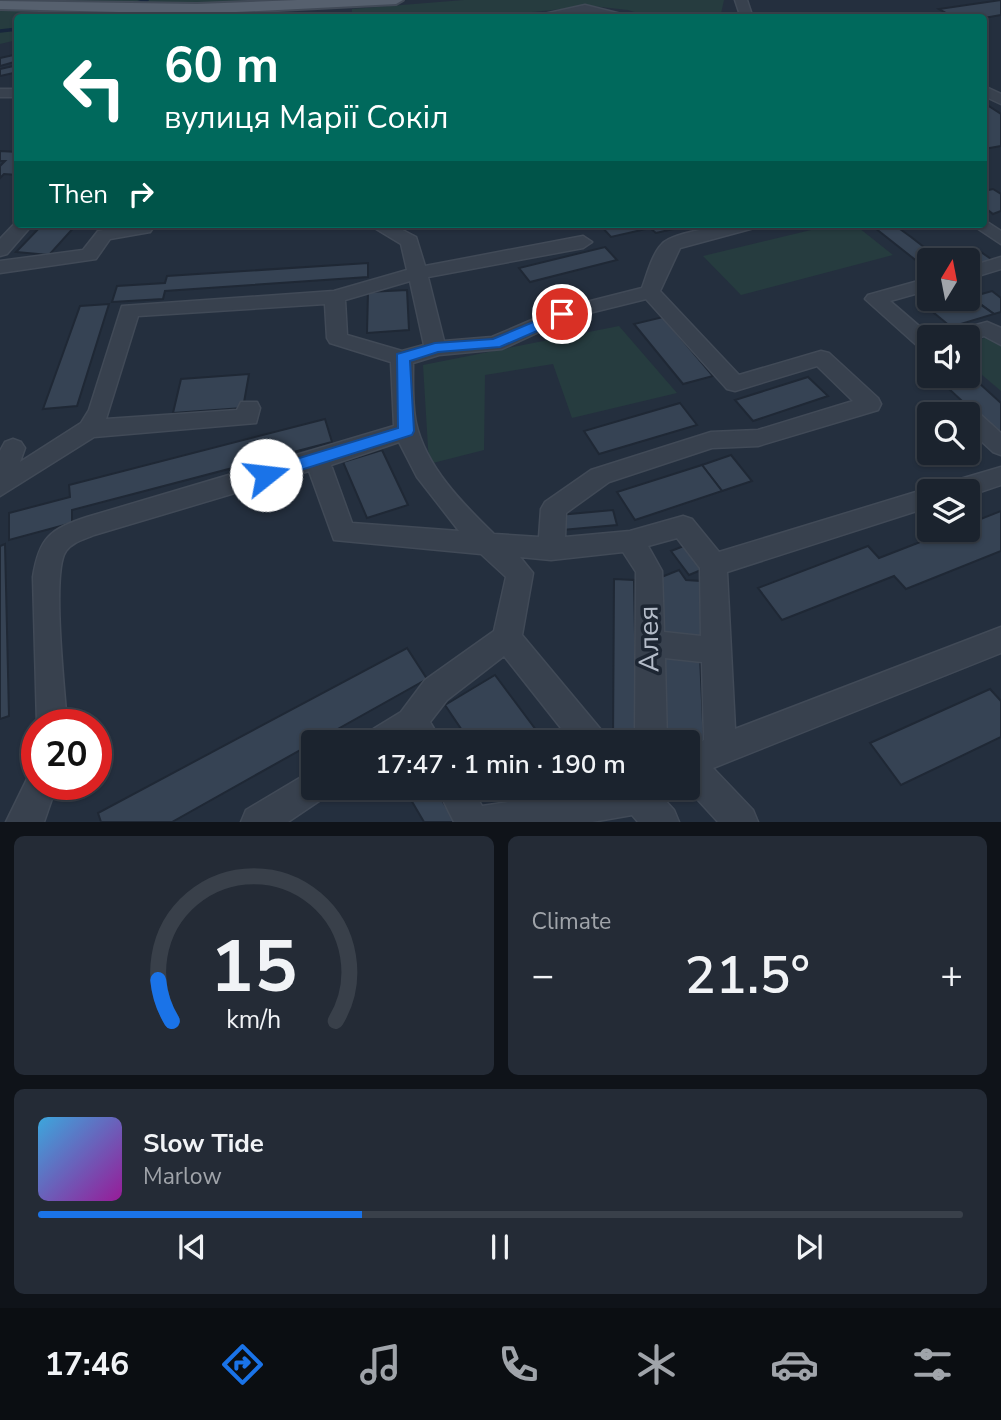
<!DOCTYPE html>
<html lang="en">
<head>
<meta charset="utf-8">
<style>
  body { margin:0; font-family:"Nunito Sans",sans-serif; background:#242b36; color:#f1f3f6; height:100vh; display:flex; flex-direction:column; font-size:26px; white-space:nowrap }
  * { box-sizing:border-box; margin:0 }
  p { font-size:23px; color:#a0a4aa }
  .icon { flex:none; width:38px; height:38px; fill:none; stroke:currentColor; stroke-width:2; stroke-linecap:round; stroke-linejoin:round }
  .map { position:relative; height:822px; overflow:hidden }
  .details { display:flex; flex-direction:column; gap:14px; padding:14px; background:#0f1319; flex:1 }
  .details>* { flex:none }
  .hud { position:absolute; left:14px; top:14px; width:973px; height:214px; border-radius:7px; box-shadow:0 2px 5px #0004,0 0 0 2px #39404a; background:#00695c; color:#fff; overflow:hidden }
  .needle { width:46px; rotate:10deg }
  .controls { position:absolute; left:917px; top:248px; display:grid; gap:14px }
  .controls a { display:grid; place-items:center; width:63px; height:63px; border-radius:7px; background:#1b232e; box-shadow:0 2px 5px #0004,0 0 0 2px #39404a; font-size:35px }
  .speed { position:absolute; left:21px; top:709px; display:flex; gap:14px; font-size:35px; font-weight:700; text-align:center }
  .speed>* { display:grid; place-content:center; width:91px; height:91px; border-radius:50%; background:#1b232e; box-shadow:0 2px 5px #0004,0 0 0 2px #39404a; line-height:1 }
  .speed .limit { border:10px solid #d22; background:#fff; color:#111 }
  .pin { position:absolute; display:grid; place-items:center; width:60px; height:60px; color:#fff; margin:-30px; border:4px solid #fff; border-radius:50%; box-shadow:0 2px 7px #0007 }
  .me { position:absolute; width:77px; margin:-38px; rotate:74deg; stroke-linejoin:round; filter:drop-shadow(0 0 5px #0008) }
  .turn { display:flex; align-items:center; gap:24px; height:147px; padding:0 35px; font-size:32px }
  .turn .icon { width:91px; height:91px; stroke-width:2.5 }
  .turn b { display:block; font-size:49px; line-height:60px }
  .then { display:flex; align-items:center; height:66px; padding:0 35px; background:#0003; gap:14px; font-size:26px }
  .big { font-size:52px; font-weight:600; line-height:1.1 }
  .details .widget { flex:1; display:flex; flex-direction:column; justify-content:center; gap:10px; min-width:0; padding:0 24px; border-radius:10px; background:#242b36 }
  .details .dial { align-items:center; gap:0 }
  .dial svg { height:182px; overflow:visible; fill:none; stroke:#39404a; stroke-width:7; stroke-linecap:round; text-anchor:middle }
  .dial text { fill:#f1f3f6; stroke:none }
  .song { display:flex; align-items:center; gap:21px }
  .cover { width:84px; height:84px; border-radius:10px; background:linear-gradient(135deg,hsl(200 70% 55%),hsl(300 70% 35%)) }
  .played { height:7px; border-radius:4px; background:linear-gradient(90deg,#1a73e8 35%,#39404a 35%) }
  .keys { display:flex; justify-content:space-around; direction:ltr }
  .heat { display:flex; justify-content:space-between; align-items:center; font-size:38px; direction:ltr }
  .details .tiles { flex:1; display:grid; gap:14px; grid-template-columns:1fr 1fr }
  .widget:last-child { grid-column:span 2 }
  .trip { position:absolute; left:301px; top:730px; width:399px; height:70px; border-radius:7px; background:#1b232e; box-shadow:0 2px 5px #0004,0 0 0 2px #39404a; font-weight:600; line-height:70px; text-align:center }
  .dock { display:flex; height:112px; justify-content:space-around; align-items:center; background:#0b0e12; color:#a0a4aa }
  .dock .icon { width:49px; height:49px }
  .dock .on { color:#1a73e8 }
  .dock b { font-size:32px; color:#f1f3f6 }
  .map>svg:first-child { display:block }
  .green { fill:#263c3f }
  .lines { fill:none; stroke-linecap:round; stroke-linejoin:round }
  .stream { stroke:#17263c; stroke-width:3.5 }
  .building { fill:#364354; stroke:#1f2835; stroke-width:2 }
  .minor-casing { stroke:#414a57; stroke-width:3 }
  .major-casing { stroke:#414a57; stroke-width:4 }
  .minor { fill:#38414e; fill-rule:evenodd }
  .major { fill:#56606e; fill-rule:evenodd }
  .route { fill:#1a73e8; stroke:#114b97; stroke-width:2 }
  .labels { text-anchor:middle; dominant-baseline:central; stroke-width:7; stroke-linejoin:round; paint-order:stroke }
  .near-street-label { font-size:28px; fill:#b4bcc9; stroke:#1d2633 }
</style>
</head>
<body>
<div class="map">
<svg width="1001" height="822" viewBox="0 0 1001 822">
  <rect width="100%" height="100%" fill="#242f3e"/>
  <g class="green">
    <path d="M0,0H282L240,1L123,17L18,18L17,40L0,44Z"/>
    <path d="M464,0H724L720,18L650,17L628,10L592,6L482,17L342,18L352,15V9Z"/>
    <path d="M836,224H854L893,255L741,295L703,256Z"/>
    <path d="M619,326L677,393L572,418L553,364L485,375L484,450L429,464L423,365Z"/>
    <path d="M990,336L1001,345V391L968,363V344Z"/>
  </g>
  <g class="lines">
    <g class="stream">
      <path d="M130,5L147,0"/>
      <path d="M80,18L110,10"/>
      <path d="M0,31L18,29"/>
    </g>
  </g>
  <g class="building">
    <path d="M1001,0V15L984,18H955L939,9Z"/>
    <path d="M18,54V61L0,66V58Z"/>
    <path d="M18,65V72L0,76V69Z"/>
    <path d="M984,103L1001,114V146L984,149Z"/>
    <path d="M0,151L18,152L15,163H18V175L4,174L0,178V166L5,161H0Z"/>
    <path d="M993,189L1001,194V211L993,214L984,207V191Z"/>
    <path d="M43,224H77L49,255L16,252Z"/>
    <path d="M599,224H695L656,233L650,228L611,237Z"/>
    <path d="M893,224L911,237L942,261H929V264L923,266L875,228Z"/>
    <path d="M605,247L617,260L530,282L519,268Z"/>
    <path d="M978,250L994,261L968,268V261L946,258Z"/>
    <path d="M368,263V277L165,291L163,299L112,302L117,286L165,283L167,276Z"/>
    <path d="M407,290L409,330L367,333L368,292Z"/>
    <path d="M992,291L1001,298V312L994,314L971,297Z"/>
    <path d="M968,296L994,314L951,327L928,308L968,299Z"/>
    <path d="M109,304L77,406L43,409L80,306Z"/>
    <path d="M663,317L713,376L683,384L634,324Z"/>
    <path d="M968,373L1001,403V437L935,376H968Z"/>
    <path d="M249,374L243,408L173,413L181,379Z"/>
    <path d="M808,377L828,396L753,421L735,400Z"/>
    <path d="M680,403L697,425L599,454L584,431Z"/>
    <path d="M325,419L332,442L72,510V523L9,540V513L70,497L69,485Z"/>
    <path d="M382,450L408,505L367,518L343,462Z"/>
    <path d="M731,455L752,481L722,491L702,465Z"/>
    <path d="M702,465L722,491L635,520L617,492Z"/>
    <path d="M613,510L617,525L562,530L559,515Z"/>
    <path d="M1001,511V551L906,589L894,576L782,620L758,588L868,546L879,558L951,530H968V524Z"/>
    <path d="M694,542L706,568L689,575L671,551Z"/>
    <path d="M5,544L9,716L0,719V546Z"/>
    <path d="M679,570L686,580L701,581L704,642L659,637V578Z"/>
    <path d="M614,579L634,580L637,742L613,741Z"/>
    <path d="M407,648L427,679L172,822H101L98,813Z"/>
    <path d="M663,653L700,657L704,744L688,746V742H664Z"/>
    <path d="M495,675L545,742H470L445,705Z"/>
    <path d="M990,689L1001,701V737L901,785L870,743Z"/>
    <path d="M404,788H434L456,822H424Z"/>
  </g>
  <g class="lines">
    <defs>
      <g id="minor">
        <path d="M735,0H747L753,18H741Z"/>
        <path d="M585,5L637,18C620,18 604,14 587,13C572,12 545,18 526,18Z"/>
        <path d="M984,86L1001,94V104L984,96Z"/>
        <rect x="0" y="89" width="18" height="8"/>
        <path d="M18,220V224H33L7,254L0,256V239Z"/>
        <path d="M984,220L1001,231V244L971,224H984Z"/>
        <path d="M136,224H156L150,232L110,239L96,259L0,273V261L83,250L98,231Z"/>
        <path d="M368,224H391L416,237L425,266L583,236L592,242L583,248L428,277L444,341L492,337L555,310L642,288C647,275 652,254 662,244C675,230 738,224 757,224L754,228L680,248L660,291L739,375L821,351L829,353L878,398L881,404L878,410L758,446L712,448L609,482L566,513L565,537L630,531L683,516L692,519L719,552L929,488L937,491L940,485L1001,467V485L968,496V492H929V507L727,572L735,729L1001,627V653L713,768L753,810L758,822H718L687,788L688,747L704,740L702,662L665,658L667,742H635L636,572L623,552L551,560L520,557L533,573L522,635L602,731L607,742H572L504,656L447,700L430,722L442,742H365L370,731L401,712L425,680L494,631L506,577L481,554L334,540L309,471L94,535C85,539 72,542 66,551C51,571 65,694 67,724H37L33,577C39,538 50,529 87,517L394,426L391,362L330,343L327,338L325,304L138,316L106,419L237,410L241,402H257L260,408L256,423L94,437L0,496V451L5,442L13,439L21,442L25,448L20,462L81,423L89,410L122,306L334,291L407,270L401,244ZM410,281L424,345L402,351L347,335L345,300ZM646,299L727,389L735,391L817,366L853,401L758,430L711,432L591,470L545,502L541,509L539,537L494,534C463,504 426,467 416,423C412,404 413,383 413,363L439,355L502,349L569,318ZM399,442L417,477L459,531L352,523L331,465ZM677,538L700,568L701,636L664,632L662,571L648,546Z"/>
        <path d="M1001,257V269L968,279V267Z"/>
        <path d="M929,278V290L890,301L933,338H929V352L922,350L865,299L868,295Z"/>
        <path d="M987,322L1001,328V345L984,336L968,341V338H944L947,333Z"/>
        <path d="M972,412L980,414L1001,433V455L993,452L968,429V415H964Z"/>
        <path d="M37,770V784H57L44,822H6L30,773Z"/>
        <path d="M313,770V788H329L325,797L288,822H241L246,810Z"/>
        <path d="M437,788H471L482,806L598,788H654L674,810L679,822H638L632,815L592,822H454Z"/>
      </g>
      <path id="major" d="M297,0H403L396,4L197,14L0,9V1L197,4Z"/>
    </defs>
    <use href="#minor" class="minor-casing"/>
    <use href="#major" class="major-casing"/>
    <use href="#minor" class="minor"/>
    <use href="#major" class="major"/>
  </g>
  <path class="route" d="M562,310L567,311V318L500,347L438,352L410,361L414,431L412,435L266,481L257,475L260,470L398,428L397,354L435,343L493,339Z"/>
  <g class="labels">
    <g class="near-street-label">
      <text transform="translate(649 639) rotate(-91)">Алея</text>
    </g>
  </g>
</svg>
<div class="controls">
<a><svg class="needle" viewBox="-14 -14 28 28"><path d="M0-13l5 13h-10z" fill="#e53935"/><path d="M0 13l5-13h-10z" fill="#a0a4aa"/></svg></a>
<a><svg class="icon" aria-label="sound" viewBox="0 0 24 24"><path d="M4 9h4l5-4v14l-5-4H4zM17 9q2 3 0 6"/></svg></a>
<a><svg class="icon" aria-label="search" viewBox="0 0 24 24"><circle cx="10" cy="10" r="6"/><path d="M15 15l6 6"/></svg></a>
<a><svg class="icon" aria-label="layers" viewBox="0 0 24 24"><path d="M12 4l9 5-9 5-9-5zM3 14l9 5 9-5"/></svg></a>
</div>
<div class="speed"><div class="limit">20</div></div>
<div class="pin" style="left:562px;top:314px;background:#d93025"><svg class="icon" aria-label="arrive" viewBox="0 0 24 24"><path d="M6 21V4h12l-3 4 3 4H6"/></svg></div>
<svg class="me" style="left:266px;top:475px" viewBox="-20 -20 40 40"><circle r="19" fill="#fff"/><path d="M0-13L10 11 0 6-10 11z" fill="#1a73e8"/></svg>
<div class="trip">17:47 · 1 min · 190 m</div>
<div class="hud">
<div class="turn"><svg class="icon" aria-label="left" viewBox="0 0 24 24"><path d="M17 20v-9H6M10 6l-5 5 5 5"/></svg><div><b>60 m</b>вулиця Марії Сокіл</div></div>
<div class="then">Then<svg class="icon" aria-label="right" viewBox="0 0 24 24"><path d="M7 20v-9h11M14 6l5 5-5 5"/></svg></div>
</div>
</div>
<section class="details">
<div class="tiles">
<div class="widget dial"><svg viewBox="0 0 100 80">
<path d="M14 69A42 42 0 1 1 86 69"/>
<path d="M14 69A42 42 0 0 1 8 51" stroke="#1a73e8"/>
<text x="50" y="56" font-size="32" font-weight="700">15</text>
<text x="50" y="72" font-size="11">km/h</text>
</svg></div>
<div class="widget"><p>Climate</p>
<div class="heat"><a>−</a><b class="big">21.5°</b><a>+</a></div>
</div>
<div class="widget">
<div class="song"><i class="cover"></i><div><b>Slow Tide</b><p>Marlow</p></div></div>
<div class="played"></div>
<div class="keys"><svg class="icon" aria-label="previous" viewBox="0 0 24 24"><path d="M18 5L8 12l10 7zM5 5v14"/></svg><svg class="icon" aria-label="pause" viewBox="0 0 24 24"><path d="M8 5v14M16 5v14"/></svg><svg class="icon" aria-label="next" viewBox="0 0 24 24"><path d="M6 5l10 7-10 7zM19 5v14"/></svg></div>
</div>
</div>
</section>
<nav class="dock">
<b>17:46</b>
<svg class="icon on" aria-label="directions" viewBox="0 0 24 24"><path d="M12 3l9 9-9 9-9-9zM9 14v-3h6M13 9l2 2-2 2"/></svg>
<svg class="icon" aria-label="music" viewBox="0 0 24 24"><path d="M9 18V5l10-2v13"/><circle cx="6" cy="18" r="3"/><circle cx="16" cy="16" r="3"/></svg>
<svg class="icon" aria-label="phone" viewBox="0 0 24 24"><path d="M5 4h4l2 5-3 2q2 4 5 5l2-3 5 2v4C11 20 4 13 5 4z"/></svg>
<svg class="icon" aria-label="climate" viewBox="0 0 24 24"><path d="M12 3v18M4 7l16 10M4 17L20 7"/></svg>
<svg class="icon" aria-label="car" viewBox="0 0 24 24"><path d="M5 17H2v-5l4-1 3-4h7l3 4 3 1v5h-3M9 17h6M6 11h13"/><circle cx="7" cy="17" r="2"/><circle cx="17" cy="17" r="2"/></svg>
<svg class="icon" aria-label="filters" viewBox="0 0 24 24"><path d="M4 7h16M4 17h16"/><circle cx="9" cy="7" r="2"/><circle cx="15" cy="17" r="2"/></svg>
</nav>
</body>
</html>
